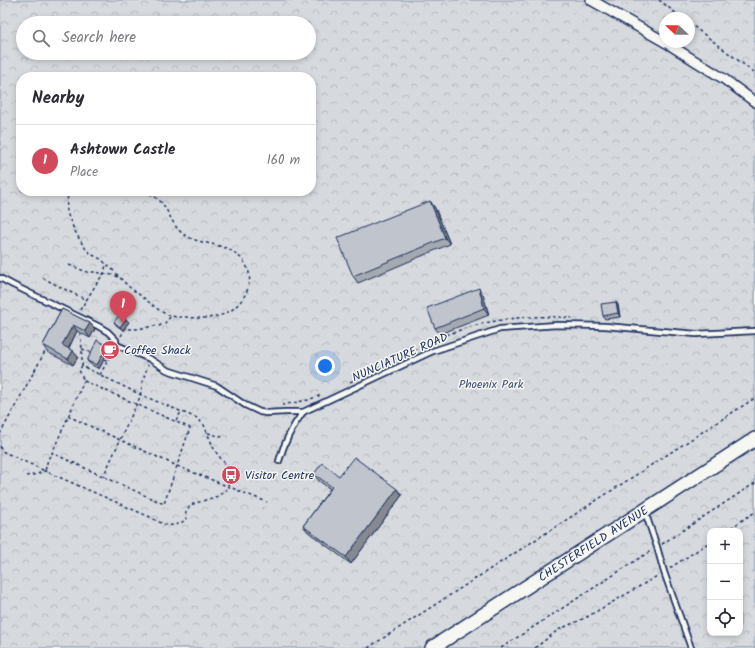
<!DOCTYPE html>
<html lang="en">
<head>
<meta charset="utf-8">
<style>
	:root { --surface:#fff; --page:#f2f2f3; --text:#2b2b33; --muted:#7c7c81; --line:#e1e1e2; --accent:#d1495b }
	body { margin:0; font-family:Kalam,sans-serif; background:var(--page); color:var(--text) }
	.controls { position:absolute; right:12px; bottom:12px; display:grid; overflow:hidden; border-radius:8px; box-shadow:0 2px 6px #0003 }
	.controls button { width:36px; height:36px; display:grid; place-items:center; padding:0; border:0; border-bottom:1px solid var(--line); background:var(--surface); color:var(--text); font:20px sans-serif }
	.compass { position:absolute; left:659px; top:12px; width:36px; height:36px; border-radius:50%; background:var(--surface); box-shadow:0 2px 6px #0003; rotate:292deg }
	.you { position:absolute; left:325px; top:366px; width:14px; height:14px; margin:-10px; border:3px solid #fff; border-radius:50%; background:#1a73e8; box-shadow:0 0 0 6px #1a73e833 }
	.badge { display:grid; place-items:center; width:26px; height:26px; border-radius:50%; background:var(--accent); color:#fff; font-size:13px; font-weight:700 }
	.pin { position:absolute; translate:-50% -33px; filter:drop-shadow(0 1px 2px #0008) }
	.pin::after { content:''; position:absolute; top:21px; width:14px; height:12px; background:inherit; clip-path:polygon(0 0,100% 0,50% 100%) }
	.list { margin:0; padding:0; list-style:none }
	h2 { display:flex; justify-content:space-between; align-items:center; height:52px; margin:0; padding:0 16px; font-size:17px }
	h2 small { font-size:13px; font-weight:400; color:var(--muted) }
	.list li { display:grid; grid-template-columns:26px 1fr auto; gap:12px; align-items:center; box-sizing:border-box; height:72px; padding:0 16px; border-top:1px solid var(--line) }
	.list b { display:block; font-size:15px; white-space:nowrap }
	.list p { margin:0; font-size:13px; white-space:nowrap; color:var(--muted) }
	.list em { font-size:13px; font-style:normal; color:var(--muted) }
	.icon { flex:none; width:22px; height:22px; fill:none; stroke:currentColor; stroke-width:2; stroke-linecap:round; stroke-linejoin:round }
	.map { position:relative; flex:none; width:755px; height:648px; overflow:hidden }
	.search { position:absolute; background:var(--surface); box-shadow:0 2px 6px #0003; left:16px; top:16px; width:300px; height:44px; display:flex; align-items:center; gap:10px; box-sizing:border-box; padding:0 14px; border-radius:22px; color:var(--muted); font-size:15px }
	.panel { position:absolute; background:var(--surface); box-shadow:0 2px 6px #0003; left:16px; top:72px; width:300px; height:124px; border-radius:16px }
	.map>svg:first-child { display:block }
	.park { fill:url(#park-crowns); stroke:#78849e; fill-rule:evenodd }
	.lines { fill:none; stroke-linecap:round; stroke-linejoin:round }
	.lane-casing { stroke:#1b2f5e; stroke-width:8 }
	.street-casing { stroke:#1b2f5e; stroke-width:12 }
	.secondary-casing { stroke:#1b2f5e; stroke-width:16 }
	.path { stroke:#1b2f5e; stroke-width:1.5; stroke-dasharray:3 3; stroke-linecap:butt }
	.lane { stroke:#f6f6f2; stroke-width:4.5 }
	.street { stroke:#f6f6f2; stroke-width:9 }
	.secondary { stroke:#f6f6f2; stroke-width:13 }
	.wall { fill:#a5a9b0; stroke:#1b2f5e }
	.shaded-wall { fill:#868990; stroke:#1b2f5e }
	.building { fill:#c0c4cd; stroke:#1b2f5e }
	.labels { text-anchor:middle; stroke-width:3; stroke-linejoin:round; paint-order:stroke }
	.poi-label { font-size:12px; fill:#1b2f5e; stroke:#f6f6f2; text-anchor:start }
	.street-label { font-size:12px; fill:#1b2f5e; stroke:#f6f6f2 }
	.park-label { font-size:12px; fill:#405177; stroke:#f6f6f2 }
</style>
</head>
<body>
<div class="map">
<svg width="755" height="648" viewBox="0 0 755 648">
	<defs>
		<pattern id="park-crowns" width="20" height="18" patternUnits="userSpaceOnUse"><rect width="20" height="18" fill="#d6d9dd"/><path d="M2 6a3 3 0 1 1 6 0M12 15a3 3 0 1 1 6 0" fill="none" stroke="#b7bbc0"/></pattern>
	</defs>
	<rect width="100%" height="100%" fill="#f6f6f2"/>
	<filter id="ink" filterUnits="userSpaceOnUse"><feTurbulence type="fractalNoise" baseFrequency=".025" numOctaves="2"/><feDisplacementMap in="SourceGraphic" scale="8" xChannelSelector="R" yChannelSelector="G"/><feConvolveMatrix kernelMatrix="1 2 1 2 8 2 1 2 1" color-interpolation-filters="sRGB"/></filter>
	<g filter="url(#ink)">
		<!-- park -->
		<path class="park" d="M0 0H755V648H0ZM665 18H689V42H665ZM23 23H309V53H23ZM21 77H311V191H21ZM710 531H740V633H710Z"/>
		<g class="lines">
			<defs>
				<g id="lane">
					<polyline points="0,278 13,285 98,326 108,332 116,340 116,344 119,346 150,359 167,370 217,386 245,405 260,412 266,413 286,412 303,412"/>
					<path d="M279 461C284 443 292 427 303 412L433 351 500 329 557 325 605 326 696 334 755 331"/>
					<polyline points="645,512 657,547 664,572 691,648"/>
				</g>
				<g id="street">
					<polyline points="591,0 665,42"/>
					<polyline points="665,42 724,79 755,102"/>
				</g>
				<g id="secondary">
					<path id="s1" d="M432 648 755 439"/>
				</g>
			</defs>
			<!-- lane casing -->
			<use href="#lane" class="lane-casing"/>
			<!-- street casing -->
			<use href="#street" class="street-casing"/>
			<!-- secondary casing -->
			<use href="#secondary" class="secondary-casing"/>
			<!-- path -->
			<g class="path">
				<polyline points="659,0 682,18"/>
				<polyline points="689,23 755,73"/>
				<path d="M70 191C67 197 66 205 67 211 68 219 82 246 88 251 92 256 99 257 103 261 112 268 119 277 127 285 134 291 143 297 150 303 156 308 164 314 171 316 175 317 181 317 186 317 210 320 233 318 246 293 251 283 251 271 244 262 227 239 201 248 182 233 171 224 169 210 160 201 156 197 150 194 145 191"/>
				<polyline points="69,265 87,272 95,272 113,275 119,277"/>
				<polyline points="43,278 72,293 87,300"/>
				<polyline points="80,310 97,283 104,273 106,265 105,263"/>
				<polyline points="80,333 82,349 82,366"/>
				<polyline points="121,336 125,329 136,329 155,326 159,326 165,323 171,316"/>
				<polyline points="82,349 93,353"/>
				<polyline points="104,359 108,361"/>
				<polyline points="100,375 113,350"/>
				<polygon points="84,381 190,428 164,504 52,453"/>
				<path d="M350 382 413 350H414C417 349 419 347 421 345 428 341 437 339 444 336 486 319 527 314 572 318"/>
				<polyline points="282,405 308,400 321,395"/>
				<polyline points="68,416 177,466 267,502"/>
				<polyline points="176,421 181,412"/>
				<polyline points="208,433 222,437"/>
				<polyline points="0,434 47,348"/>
				<polyline points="0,446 2,451 45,471 48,459 52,453"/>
				<path d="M26 476 37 474 45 471 150 517C165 525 171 530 187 519L185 515 188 508 193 504 218 496 226 490 228 486 230 473 228 467 218 455 214 449 204 425 197 418 141 395 82 366 79 370 84 381"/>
				<polyline points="103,477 140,397 143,380 148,365"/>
				<polyline points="726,531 755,512"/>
				<polyline points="662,544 755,483"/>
				<polyline points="670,568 710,542"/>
				<polyline points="368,648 755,398"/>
				<polyline points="501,648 652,550"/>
				<polyline points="535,648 558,630 587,617 659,575"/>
			</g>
			<!-- lane -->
			<use href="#lane" class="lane"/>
			<!-- street -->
			<use href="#street" class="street"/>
			<!-- secondary -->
			<use href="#secondary" class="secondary"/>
		</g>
		<!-- wall -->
		<g class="wall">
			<polygon points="430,201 435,208 450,244 358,283 353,276"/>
			<polygon points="483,295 489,315 440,334 435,328"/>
			<polygon points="616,302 618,305 620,317 605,319 603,316"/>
			<polygon points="62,309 90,323 95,329 90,338 77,331 69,348 78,357 73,365 47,352 43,345"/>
			<polygon points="114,322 129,322 123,330 116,325"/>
			<polygon points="107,346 109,349 99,369 90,364 87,361"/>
			<polygon points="314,474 339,476 402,495 351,564 308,532 303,526 330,489 319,481"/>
		</g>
		<!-- shaded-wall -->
		<g class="shaded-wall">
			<polygon points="430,201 435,208 450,244 445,238"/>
			<polygon points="479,288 483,295 489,315 484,308"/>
			<polygon points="616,302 618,305 620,317 618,313"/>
			<polygon points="126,319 129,322 123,330 120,327"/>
			<polygon points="90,323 95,329 90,338 85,331"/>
			<polygon points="73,325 77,331 67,351 62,345"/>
			<polygon points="107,346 109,349 99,369 97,365"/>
			<polygon points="73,351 78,357 73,365 68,359"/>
			<polygon points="397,489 402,495 351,564 346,557"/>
		</g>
		<!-- building -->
		<g class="building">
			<polygon points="430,201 445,238 353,276 337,238"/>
			<polygon points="479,288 484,308 435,328 427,308"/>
			<polygon points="616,302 618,313 603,316 601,304"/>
			<polygon points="62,309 90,323 85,331 73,325 62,345 73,351 68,359 43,345"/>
			<polygon points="120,314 126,319 120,327 114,322"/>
			<polygon points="97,340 107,346 97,365 87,361"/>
			<polygon points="354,457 397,489 346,557 303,526 332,487 314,474 322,463 339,476"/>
		</g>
	</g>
	<!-- icons -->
	<defs>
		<symbol id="cafe-disc" viewBox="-11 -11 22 22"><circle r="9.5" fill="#d1495b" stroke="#f6f6f2"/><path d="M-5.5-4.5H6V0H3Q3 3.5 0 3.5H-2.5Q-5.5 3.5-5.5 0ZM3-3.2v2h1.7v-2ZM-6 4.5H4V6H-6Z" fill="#fff"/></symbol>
		<symbol id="bus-disc" viewBox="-11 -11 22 22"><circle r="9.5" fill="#d1495b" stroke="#f6f6f2"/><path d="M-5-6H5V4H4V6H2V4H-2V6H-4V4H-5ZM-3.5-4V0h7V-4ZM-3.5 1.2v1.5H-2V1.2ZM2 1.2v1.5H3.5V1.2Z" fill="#fff"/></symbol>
	</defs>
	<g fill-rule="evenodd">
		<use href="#cafe-disc" x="99" y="339" width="22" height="22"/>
		<use href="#bus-disc" x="220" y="464" width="22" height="22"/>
	</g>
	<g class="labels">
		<!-- poi labels -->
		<g class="poi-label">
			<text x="124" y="354">Coffee Shack</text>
			<text x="245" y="479">Visitor Centre</text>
		</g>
		<!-- street labels -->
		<g class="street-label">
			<text transform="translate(400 357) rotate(-24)" y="4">NUNCIATURE ROAD</text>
			<text dy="4" stroke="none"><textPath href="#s1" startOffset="192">CHESTERFIELD AVENUE</textPath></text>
		</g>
		<!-- park labels -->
		<g class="park-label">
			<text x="491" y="388">Phoenix Park</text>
		</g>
	</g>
</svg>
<div class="controls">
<button>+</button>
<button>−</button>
<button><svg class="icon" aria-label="locate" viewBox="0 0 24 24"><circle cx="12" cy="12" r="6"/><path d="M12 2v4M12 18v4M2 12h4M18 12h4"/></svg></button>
</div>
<svg class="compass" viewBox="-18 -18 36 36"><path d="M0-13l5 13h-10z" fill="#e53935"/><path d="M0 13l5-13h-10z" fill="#7c7c81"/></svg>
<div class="you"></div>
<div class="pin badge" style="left:123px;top:324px">1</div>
<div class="search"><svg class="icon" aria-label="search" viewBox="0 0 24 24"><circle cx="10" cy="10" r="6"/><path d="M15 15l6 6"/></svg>Search here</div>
<section class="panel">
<h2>Nearby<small></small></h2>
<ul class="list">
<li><span class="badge">1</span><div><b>Ashtown Castle</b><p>Place</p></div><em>160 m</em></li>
</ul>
</section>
</div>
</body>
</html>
